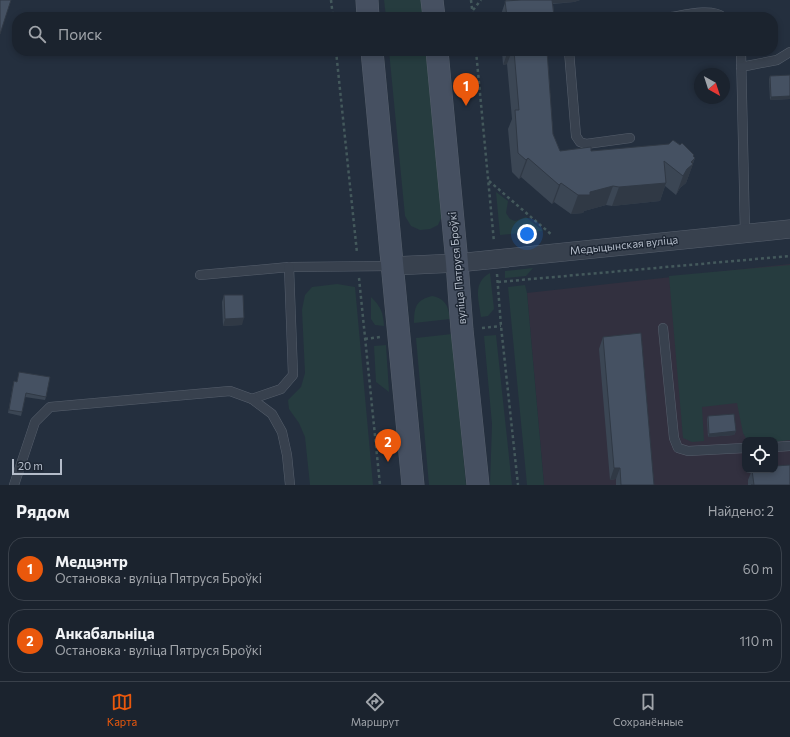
<!DOCTYPE html>
<html lang="ru">
<head>
<meta charset="utf-8">
<style>
	:root { --surface:#1b232e; --page:#282f3a; --text:#f1f3f6; --muted:#a0a4aa; --line:#39404a; --accent:#ea580c }
	body { margin:0; font-family:Commissioner,sans-serif; background:var(--page); color:var(--text) }
	.controls { position:absolute; right:12px; bottom:12px; display:grid; overflow:hidden; border-radius:8px; box-shadow:0 2px 6px #0003 }
	.controls button { width:36px; height:36px; display:grid; place-items:center; padding:0; border:0; border-bottom:1px solid var(--line); background:var(--surface); color:var(--text); font:20px sans-serif }
	.compass { position:absolute; left:694px; top:68px; width:36px; height:36px; border-radius:50%; background:var(--surface); box-shadow:0 2px 6px #0003; rotate:141deg }
	.scale { position:absolute; left:12px; bottom:10px; width:50px; box-sizing:border-box; padding-left:4px; border:2px solid #b4bcc9; border-top:0; font-size:11px; line-height:14px; white-space:nowrap; color:#b4bcc9; -webkit-text-stroke:3px #1d2633; paint-order:stroke }
	.you { position:absolute; left:527px; top:234px; width:14px; height:14px; margin:-10px; border:3px solid #fff; border-radius:50%; background:#1a73e8; box-shadow:0 0 0 6px #1a73e833 }
	.badge { display:grid; place-items:center; width:26px; height:26px; border-radius:50%; background:var(--accent); color:#fff; font-size:13px; font-weight:700 }
	.pin { position:absolute; translate:-50% -33px; filter:drop-shadow(0 1px 2px #0008) }
	.pin::after { content:''; position:absolute; top:21px; width:14px; height:12px; background:inherit; clip-path:polygon(0 0,100% 0,50% 100%) }
	.list { margin:0; padding:0; list-style:none }
	h2 { display:flex; justify-content:space-between; align-items:center; height:52px; margin:0; padding:0 16px; font-size:17px }
	h2 small { font-size:13px; font-weight:400; color:var(--muted) }
	.list li { display:grid; grid-template-columns:26px 1fr auto; gap:12px; align-items:center; box-sizing:border-box; height:64px; margin:0 8px 8px; padding:0 8px; border:1px solid var(--line); border-radius:16px }
	.list b { display:block; font-size:15px; white-space:nowrap }
	.list p { margin:0; font-size:13px; white-space:nowrap; color:var(--muted) }
	.list em { font-size:13px; font-style:normal; color:var(--muted) }
	.icon { flex:none; width:22px; height:22px; fill:none; stroke:currentColor; stroke-width:2; stroke-linecap:round; stroke-linejoin:round }
	.map { position:relative; flex:none; width:790px; height:485px; overflow:hidden }
	.search { position:absolute; background:var(--surface); box-shadow:0 2px 6px #0003; left:12px; right:12px; top:12px; height:44px; display:flex; align-items:center; gap:10px; box-sizing:border-box; padding:0 14px; border-radius:16px; color:var(--muted); font-size:15px }
	.sheet { height:196px; background:var(--surface) }
	nav { display:flex; justify-content:space-around; align-items:center; box-sizing:border-box; height:56px; border-top:1px solid var(--line); background:var(--surface); font-size:11px; color:var(--muted) }
	nav a { display:grid; justify-items:center; gap:2px }
	nav .on { color:var(--accent) }
	.map>svg:first-child { display:block }
	.medical { fill:#32303f; fill-rule:evenodd }
	.green { fill:#263c3f }
	.lines { fill:none; stroke-linecap:round; stroke-linejoin:round }
	.service-casing { stroke:#565f6c; stroke-width:10 }
	.minor-casing { stroke:#565f6c; stroke-width:19 }
	.secondary-casing { stroke:#565f6c; stroke-width:23 }
	.path { stroke:#44595c; stroke-width:2.5; stroke-dasharray:3 3; stroke-linecap:butt }
	.service { stroke:#38414e; stroke-width:9 }
	.minor { stroke:#38414e; stroke-width:18 }
	.secondary { stroke:#465061; stroke-width:22 }
	.wall { fill:#3b4654 }
	.shaded-wall { fill:#303945 }
	.building { fill:#455162; stroke:#303945 }
	.labels { text-anchor:middle; stroke-width:3; stroke-linejoin:round; paint-order:stroke }
	.street-label { font-size:11px; fill:#b4bcc9; stroke:#1d2633 }
</style>
</head>
<body>
<div class="map">
<svg width="790" height="485" viewBox="0 0 790 485">
	<rect width="100%" height="100%" fill="#242f3e"/>
	<!-- medical -->
	<path class="medical" d="M790 264V485H544L527 293ZM745 440H775V470H745Z"/>
	<!-- green -->
	<g class="green">
		<polygon points="384,0 422,0 424,17 386,17"/>
		<polygon points="389,51 427,51 442,216 438,225 430,229 420,230 411,226 405,216"/>
		<polygon points="496,192 508,201 506,213 510,219 515,221 526,217 543,231 500,235"/>
		<polygon points="790,265 790,440 775,442 775,440 747,440 743,433 737,403 702,407 704,441 692,442 683,438 669,276"/>
		<polygon points="533,268 526,276 505,278 505,271"/>
		<path d="M490 273 494 309 488 316 481 317C479 300 472 283 490 273Z"/>
		<polygon points="337,284 355,287 373,485 310,485 305,437 299,423 289,409 288,400 301,387 305,373 302,310 305,295 312,287"/>
		<polygon points="525,285 527,293 544,485 527,485 508,287"/>
		<path d="M432 296C446 299 448 306 450 319L414 323C414 307 416 300 432 296Z"/>
		<path d="M371 297C381 307 383 312 384 326L375 325 371 319Z"/>
		<polygon points="452,334 466,485 429,485 416,338"/>
		<polygon points="496,335 512,485 490,485 492,424 484,336"/>
		<polygon points="386,345 389,392 376,382 374,346"/>
	</g>
	<g class="lines">
		<defs>
			<g id="service">
				<path d="M671 17C684 15 712 8 723 17"/>
				<polyline points="569,51 576,136 580,142 586,144 630,138"/>
				<polyline points="741,51 745,233"/>
				<polyline points="741,67 777,60 790,52"/>
				<polyline points="200,275 289,267 392,266"/>
				<polyline points="663,328 674,438 678,448 688,451 745,448"/>
				<polyline points="252,399 281,389 293,375 289,267"/>
				<polyline points="775,447 790,446"/>
				<polyline points="14,485 35,422 50,407 230,391 252,399 272,414 282,432 287,455 290,485"/>
			</g>
			<polyline id="minor" points="392,266 457,263 790,229"/>
			<g id="secondary">
				<polyline points="367,0 368,17"/>
				<polyline points="432,0 434,17"/>
				<polyline points="372,51 413,485"/>
				<polyline points="437,51 457,263 462,330 478,485"/>
			</g>
		</defs>
		<!-- service casing -->
		<use href="#service" class="service-casing"/>
		<!-- minor casing -->
		<use href="#minor" class="minor-casing"/>
		<!-- secondary casing -->
		<use href="#secondary" class="secondary-casing"/>
		<!-- path -->
		<g class="path">
			<polyline points="331,0 333,17"/>
			<polyline points="471,0 473,17"/>
			<polyline points="473,10 481,0"/>
			<polyline points="336,51 357,253"/>
			<polyline points="476,51 494,242"/>
			<polyline points="489,181 552,235"/>
			<polyline points="497,274 501,326 518,485"/>
			<polyline points="359,278 380,485"/>
			<polyline points="498,282 790,256"/>
			<polyline points="482,328 501,326"/>
			<polyline points="365,339 380,337"/>
		</g>
		<!-- service -->
		<use href="#service" class="service"/>
		<!-- minor -->
		<use href="#minor" class="minor"/>
		<!-- secondary -->
		<use href="#secondary" class="secondary"/>
	</g>
	<!-- wall -->
	<g class="wall">
		<polygon points="506,0 580,0 574,2 553,4 554,17 500,17"/>
		<polygon points="502,51 547,51 553,134 560,151 591,151 680,145 694,155 693,157 695,158 686,183 680,188 676,195 665,186 660,201 612,206 606,205 584,211 583,213 571,214 554,202 552,204 521,177 519,179 512,172 508,129 512,119 507,64 503,65"/>
		<polygon points="770,76 790,99 770,100 769,79"/>
		<polygon points="224,295 242,325 223,326 222,302"/>
		<polygon points="603,337 654,485 616,485 616,479 610,480 599,349"/>
		<polygon points="19,372 46,397 45,400 25,397 22,412 21,416 8,413 13,385 14,381 17,382"/>
		<polygon points="708,416 736,431 734,435 708,437 707,419"/>
		<polygon points="752,470 775,470 790,485 748,485 748,480"/>
	</g>
	<!-- shaded-wall -->
	<g class="shaded-wall">
		<polygon points="546,0 580,0 574,2 544,4"/>
		<polygon points="508,51 512,51 507,64 503,65"/>
		<polygon points="790,96 790,99 770,100 771,97"/>
		<polygon points="694,155 692,162 695,158 692,165 693,164 686,183 680,188 676,195 683,176"/>
		<polygon points="528,158 521,177 519,179 526,160"/>
		<polygon points="561,183 554,202 552,204 559,185"/>
		<polygon points="666,183 660,201 612,206 619,187"/>
		<polygon points="613,186 606,205 584,211 583,213 571,214 578,195"/>
		<polygon points="244,318 242,325 223,326 225,319"/>
		<polygon points="736,431 734,435 708,437 709,434"/>
		<polygon points="614,468 620,468 616,479 610,480"/>
	</g>
	<!-- building -->
	<g class="building">
		<polygon points="0,0 11,0 0,34"/>
		<polygon points="521,0 552,0 554,16 549,17 507,17 505,1"/>
		<polygon points="514,51 547,51 553,134 560,151 583,148 591,147 591,151 669,144 673,140 680,145 682,143 694,155 693,156 695,158 691,162 693,164 687,169 683,176 664,161 666,183 619,187 613,186 590,192 590,195 578,195 561,183 559,185 528,158 526,160 518,153 515,110 519,110"/>
		<polygon points="790,75 790,96 771,97 770,76"/>
		<polygon points="224,295 243,295 244,318 225,319"/>
		<polygon points="641,333 654,485 621,485 620,468 614,468 603,337"/>
		<polygon points="19,372 50,377 46,397 26,393 22,412 9,410 14,381 17,382"/>
		<polygon points="734,414 736,431 709,434 708,416"/>
		<polygon points="790,465 790,485 751,485 754,485 752,470 775,470 775,466"/>
	</g>
	<g class="labels">
		<!-- street labels -->
		<g class="street-label">
			<text transform="translate(624 245) rotate(-6)" y="4">Медыцынская вуліца</text>
			<text transform="translate(457 268) rotate(-95)" y="4">вуліца Пятруся Броўкі</text>
		</g>
	</g>
</svg>
<div class="controls">
<button><svg class="icon" aria-label="locate" viewBox="0 0 24 24"><circle cx="12" cy="12" r="6"/><path d="M12 2v4M12 18v4M2 12h4M18 12h4"/></svg></button>
</div>
<svg class="compass" viewBox="-18 -18 36 36"><path d="M0-13l5 13h-10z" fill="#e53935"/><path d="M0 13l5-13h-10z" fill="#a0a4aa"/></svg>
<div class="scale">20 m</div>
<div class="you"></div>
<div class="pin badge" style="left:466px;top:106px">1</div>
<div class="pin badge" style="left:388px;top:462px">2</div>
<div class="search"><svg class="icon" aria-label="search" viewBox="0 0 24 24"><circle cx="10" cy="10" r="6"/><path d="M15 15l6 6"/></svg>Поиск</div>
</div>
<section class="sheet">
<h2>Рядом<small>Найдено: 2</small></h2>
<ul class="list">
<li><span class="badge">1</span><div><b>Медцэнтр</b><p>Остановка · вуліца Пятруся Броўкі</p></div><em>60 m</em></li>
<li><span class="badge">2</span><div><b>Анкабальніца</b><p>Остановка · вуліца Пятруся Броўкі</p></div><em>110 m</em></li>
</ul>
</section>
<nav>
<a class="on"><svg class="icon" aria-label="map" viewBox="0 0 24 24"><path d="M3 6l6-2 6 2 6-2v14l-6 2-6-2-6 2zM9 4v14M15 6v14"/></svg>Карта</a>
<a><svg class="icon" aria-label="directions" viewBox="0 0 24 24"><path d="M12 3l9 9-9 9-9-9zM9 14v-3h6M13 9l2 2-2 2"/></svg>Маршрут</a>
<a><svg class="icon" aria-label="saved" viewBox="0 0 24 24"><path d="M7 4h10v16l-5-4-5 4z"/></svg>Сохранённые</a>
</nav>
</body>
</html>
